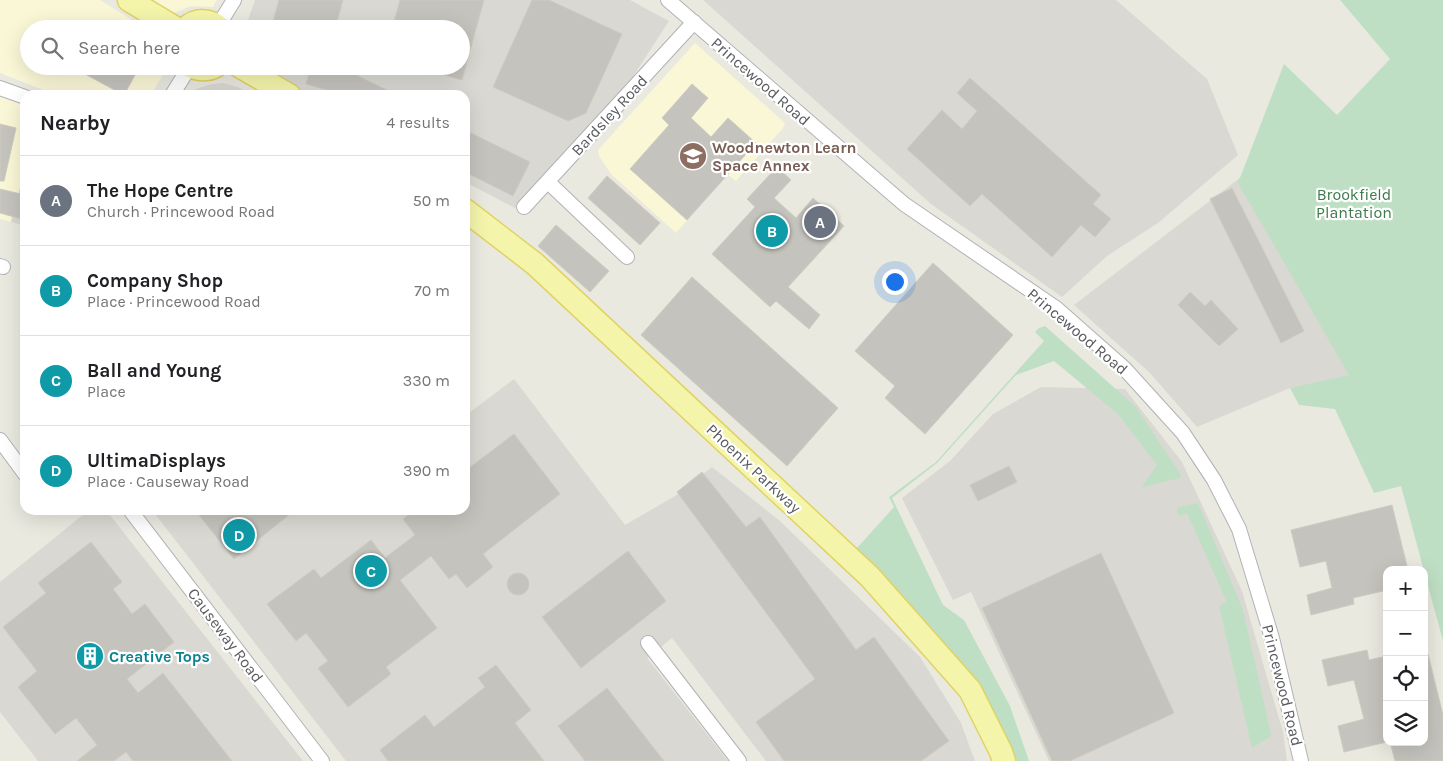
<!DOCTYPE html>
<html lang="en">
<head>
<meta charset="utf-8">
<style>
	:root { --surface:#fff; --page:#f2f2f2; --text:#202124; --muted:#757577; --line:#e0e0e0; --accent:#d4623c }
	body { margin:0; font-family:Karla,sans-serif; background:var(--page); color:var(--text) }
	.controls { position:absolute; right:15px; bottom:15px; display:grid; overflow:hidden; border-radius:10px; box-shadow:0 5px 20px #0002 }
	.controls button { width:45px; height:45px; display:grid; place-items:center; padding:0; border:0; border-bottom:1px solid var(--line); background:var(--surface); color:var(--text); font:25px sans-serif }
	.you { position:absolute; left:894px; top:281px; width:18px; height:18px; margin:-12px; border:4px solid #fff; border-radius:50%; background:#1a73e8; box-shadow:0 0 0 8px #1a73e833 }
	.badge { display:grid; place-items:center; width:32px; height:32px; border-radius:50%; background:var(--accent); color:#fff; font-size:16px; font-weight:700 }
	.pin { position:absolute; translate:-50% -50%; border:2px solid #fff; box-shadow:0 1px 5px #0006 }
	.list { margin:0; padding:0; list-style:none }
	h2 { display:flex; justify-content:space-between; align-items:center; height:65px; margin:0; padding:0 20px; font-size:21px }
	h2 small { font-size:16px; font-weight:400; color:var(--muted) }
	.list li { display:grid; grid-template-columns:32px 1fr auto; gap:15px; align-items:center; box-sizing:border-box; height:90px; padding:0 20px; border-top:1px solid var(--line) }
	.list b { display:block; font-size:19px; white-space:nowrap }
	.list p { margin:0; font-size:16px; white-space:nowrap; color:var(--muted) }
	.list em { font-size:16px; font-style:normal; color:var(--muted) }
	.icon { flex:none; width:28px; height:28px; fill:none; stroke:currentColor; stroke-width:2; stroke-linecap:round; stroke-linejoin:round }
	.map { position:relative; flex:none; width:1443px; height:761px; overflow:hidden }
	.search { position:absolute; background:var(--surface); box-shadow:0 5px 20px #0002; left:20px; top:20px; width:450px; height:55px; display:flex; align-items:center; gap:12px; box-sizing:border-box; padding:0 18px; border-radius:28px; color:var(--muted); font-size:19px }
	.panel { position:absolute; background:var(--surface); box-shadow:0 5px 20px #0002; left:20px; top:90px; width:450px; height:425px; border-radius:15px }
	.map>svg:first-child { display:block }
	.commercial { fill:#f9f7d6 }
	.industrial { fill:#d9d8d2 }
	.green { fill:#bfdfc4 }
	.building { fill:#c5c3bd; stroke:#ceccbf }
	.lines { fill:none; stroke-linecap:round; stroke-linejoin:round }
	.minor-casing { stroke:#b1b2b6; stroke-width:16 }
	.primary-casing { stroke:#e0d263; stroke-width:25 }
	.minor { stroke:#fff; stroke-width:14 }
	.primary { stroke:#f4f5aa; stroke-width:22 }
	.labels { text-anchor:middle; stroke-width:4.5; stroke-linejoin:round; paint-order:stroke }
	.street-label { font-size:16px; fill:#595b5f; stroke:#fff }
	.education-label { font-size:16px; font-weight:bold; fill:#785e54; stroke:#fff; text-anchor:start }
	.park-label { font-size:16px; fill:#3c7b4a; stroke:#fff }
	.culture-label { font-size:16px; font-weight:bold; fill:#0d838f; stroke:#fff; text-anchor:start }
</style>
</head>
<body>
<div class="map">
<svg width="1443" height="761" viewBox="0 0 1443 761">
	<rect width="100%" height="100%" fill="#eae9e0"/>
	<!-- commercial -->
	<g class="commercial">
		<polygon points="0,0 100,0 147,29 29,29 29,66 167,66 167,68 151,95 56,95 0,73"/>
		<polygon points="139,0 217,0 213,7 191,6 165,17"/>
		<polygon points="695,43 785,123 783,128 736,181 727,174 676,233 611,174 599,156 598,150"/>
		<polygon points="0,97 25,105 25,169 11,222 0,219"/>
	</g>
	<!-- industrial -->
	<g class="industrial">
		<polygon points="255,0 630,0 669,21 632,78 515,208 465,182 465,95 305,95 258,66 461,66 461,29 245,29"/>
		<polygon points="703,0 1116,0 1207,79 1238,155 1158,223 1107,256 1062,297 931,204"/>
		<polygon points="223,83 238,87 251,95 191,95 194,90 208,85"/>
		<polygon points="25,169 25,226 11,222"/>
		<polygon points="1241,177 1350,376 1290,388 1197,427 1150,373 1074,305"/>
		<polygon points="514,379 625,525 675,496 712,467 780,521 920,657 961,723 975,761 766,761 672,638 647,658 728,761 346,761 152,510 465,510 465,416"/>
		<polygon points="1041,387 1125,389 1182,462 1242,591 1283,732 1287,761 1049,761 971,592 953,600 902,498 950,461 993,414"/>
		<polygon points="89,510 106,510 303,761 38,761 0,712 0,582"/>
	</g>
	<!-- green -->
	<g class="green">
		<polygon points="1340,0 1443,0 1443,641 1401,486 1374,493 1335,409 1299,405 1290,388 1349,375 1238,183 1284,64 1337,115 1390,59"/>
		<polygon points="1045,326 1136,407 1181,475 1180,478 1142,487 1157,465 1119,415 1054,361 1016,375 937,463 892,498 943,605 964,620 1010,706 1029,761 1009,761 840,535 857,548 894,507 889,497 936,462 1044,341 1035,332 1039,328"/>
		<polygon points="1198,503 1243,610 1271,734 1271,736 1252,748 1219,606 1227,602 1187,513 1179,516 1177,512 1177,508"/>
	</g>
	<!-- building -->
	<g class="building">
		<polygon points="279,0 343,0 335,29 271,29"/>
		<polygon points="400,0 484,0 462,80 423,69 423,66 461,66 461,29 392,29"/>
		<polygon points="532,0 549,0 622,34 586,113 568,121 493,87"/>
		<polygon points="70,66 140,66 124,95"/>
		<polygon points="311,66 359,66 356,75 397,95 345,95 306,84"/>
		<polygon points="970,78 1101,195 1093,204 1111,219 1095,237 1081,225 1052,257 982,194 970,206 907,149 942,110 962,129 977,111 957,93"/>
		<polygon points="692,84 708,98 691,118 711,137 728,118 756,143 687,220 630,169 669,125 662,118"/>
		<polygon points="0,124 16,128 4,181 0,181"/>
		<polygon points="465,130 530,162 513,196 465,172"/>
		<polygon points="777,167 791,180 774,198 796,218 813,198 844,226 788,287 820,315 809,329 776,301 770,307 712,254 755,207 747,199"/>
		<polygon points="607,176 660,223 640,245 588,198"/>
		<polygon points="1232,188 1304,331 1281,343 1210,199"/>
		<polygon points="0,189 25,195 25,220 0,213"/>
		<polygon points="556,225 609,271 590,292 538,246"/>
		<polygon points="933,263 1013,335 925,434 885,398 895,386 855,351"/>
		<polygon points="692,277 838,408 787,466 641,335"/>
		<polygon points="1190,292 1205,306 1211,300 1238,329 1219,346 1178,305"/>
		<polygon points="514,434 560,494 483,554 493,567 467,588 456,574 449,579 431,556 400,580 437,628 386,667 391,674 348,707 318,668 328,661 306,633 296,641 267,604 314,569 321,578 371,540 385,558 415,535 403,519 415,510 465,510 465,471"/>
		<polygon points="1009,466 1017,482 978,501 970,485"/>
		<polygon points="702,472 746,527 760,517 856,650 874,637 949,741 921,761 784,761 756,722 815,679 677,492"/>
		<polygon points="1392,505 1408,570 1387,570 1387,590 1353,598 1354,604 1311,615 1307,595 1332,588 1326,561 1300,567 1291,530"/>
		<polygon points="195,510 295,510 234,559"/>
		<polygon points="91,542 122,582 113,589 132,614 145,604 174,642 127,679 138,693 163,673 232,761 133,761 126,752 114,761 77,761 97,745 76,718 55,734 18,687 37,671 3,627 46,593 38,583"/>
		<polygon points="628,551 666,601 581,668 542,617"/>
		<polygon points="1101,553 1174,713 1070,761 1052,761 982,608"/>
		<circle cx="518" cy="584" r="11"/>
		<polygon points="1367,650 1369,660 1387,656 1387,742 1344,752 1338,726 1364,719 1354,680 1328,686 1322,660"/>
		<polygon points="1424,654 1428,654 1443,715 1443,761 1395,761 1390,742 1424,742"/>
		<polygon points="496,665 531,710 515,723 544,761 388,761 380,750 425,715 434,727 485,687 478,678"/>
		<polygon points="607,688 664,761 585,761 558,726"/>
	</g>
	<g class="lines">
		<defs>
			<g id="minor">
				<polyline points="668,0 904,204 1056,308 1124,368 1183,433 1214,480 1239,529 1272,638 1301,761"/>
				<polyline points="218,26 234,0"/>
				<polyline points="0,88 25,97"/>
				<polyline points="172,95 190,66"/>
				<polyline points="548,182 627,257"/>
				<polyline points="524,207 694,22"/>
				<polyline points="0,266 3,267"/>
				<polyline points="0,440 25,474"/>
				<polyline points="130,510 322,761"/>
				<polyline points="648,643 739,761"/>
			</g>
			<g id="primary">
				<polyline points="129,0 177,29"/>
				<path d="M185 29C196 18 210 19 221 29"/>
				<path d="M190 66C199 70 207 71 216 66"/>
				<polyline points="239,66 289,95"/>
				<polyline points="465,210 535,264 870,577 970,690 1001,752 1004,761"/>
			</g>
		</defs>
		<!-- minor casing -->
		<use href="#minor" class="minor-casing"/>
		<!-- primary casing -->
		<use href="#primary" class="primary-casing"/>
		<!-- minor -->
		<use href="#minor" class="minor"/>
		<!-- primary -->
		<use href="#primary" class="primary"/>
	</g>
	<!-- icons -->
	<defs>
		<symbol id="school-disc" viewBox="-11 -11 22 22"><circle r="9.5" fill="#8d6e63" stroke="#fff"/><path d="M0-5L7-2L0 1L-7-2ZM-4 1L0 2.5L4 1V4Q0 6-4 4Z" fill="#fff"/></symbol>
		<symbol id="building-disc" viewBox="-11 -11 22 22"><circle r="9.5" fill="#0f9aa8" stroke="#fff"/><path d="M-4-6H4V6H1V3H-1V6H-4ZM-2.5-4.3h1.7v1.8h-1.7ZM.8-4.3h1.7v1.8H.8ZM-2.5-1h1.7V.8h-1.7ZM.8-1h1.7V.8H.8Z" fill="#fff"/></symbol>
	</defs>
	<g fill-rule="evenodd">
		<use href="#school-disc" x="677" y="140" width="32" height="32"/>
		<use href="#building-disc" x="74" y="640" width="32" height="32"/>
	</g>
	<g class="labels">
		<!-- street labels -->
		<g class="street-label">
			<text transform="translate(761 81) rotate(41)" y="6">Princewood Road</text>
			<text transform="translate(609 115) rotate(-47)" y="6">Bardsley Road</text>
			<text transform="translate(1078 331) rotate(40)" y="6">Princewood Road</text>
			<text transform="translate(754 468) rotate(43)" y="6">Phoenix Parkway</text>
			<text transform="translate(226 635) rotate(53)" y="6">Causeway Road</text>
			<text transform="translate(1283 685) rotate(76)" y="6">Princewood Road</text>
		</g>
		<!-- education labels -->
		<g class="education-label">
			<text x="712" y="153">Woodnewton Learn<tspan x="712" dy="18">Space Annex</tspan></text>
		</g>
		<!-- park labels -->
		<g class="park-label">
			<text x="1354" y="200">Brookfield<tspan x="1354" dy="18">Plantation</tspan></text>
		</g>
		<!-- culture labels -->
		<g class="culture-label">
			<text x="109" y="662">Creative Tops</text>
		</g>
	</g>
</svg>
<div class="controls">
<button>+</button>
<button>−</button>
<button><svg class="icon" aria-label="locate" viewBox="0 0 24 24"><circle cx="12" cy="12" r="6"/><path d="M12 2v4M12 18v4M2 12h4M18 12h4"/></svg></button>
<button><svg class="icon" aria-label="layers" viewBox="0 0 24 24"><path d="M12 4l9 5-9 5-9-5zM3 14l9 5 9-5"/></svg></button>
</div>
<div class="you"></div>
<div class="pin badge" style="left:820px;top:222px;background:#6b7280">A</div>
<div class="pin badge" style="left:772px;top:231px;background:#0f9aa8">B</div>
<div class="pin badge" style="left:371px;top:571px;background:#0f9aa8">C</div>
<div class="pin badge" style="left:239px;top:535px;background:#0f9aa8">D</div>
<div class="search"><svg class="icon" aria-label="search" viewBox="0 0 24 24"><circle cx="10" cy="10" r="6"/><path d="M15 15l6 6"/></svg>Search here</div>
<section class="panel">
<h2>Nearby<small>4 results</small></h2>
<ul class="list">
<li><span class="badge" style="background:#6b7280">A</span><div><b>The Hope Centre</b><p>Church · Princewood Road</p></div><em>50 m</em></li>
<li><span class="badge" style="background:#0f9aa8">B</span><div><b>Company Shop</b><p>Place · Princewood Road</p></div><em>70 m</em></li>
<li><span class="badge" style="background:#0f9aa8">C</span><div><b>Ball and Young</b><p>Place</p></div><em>330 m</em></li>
<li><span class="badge" style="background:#0f9aa8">D</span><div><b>UltimaDisplays</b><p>Place · Causeway Road</p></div><em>390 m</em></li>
</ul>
</section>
</div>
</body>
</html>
